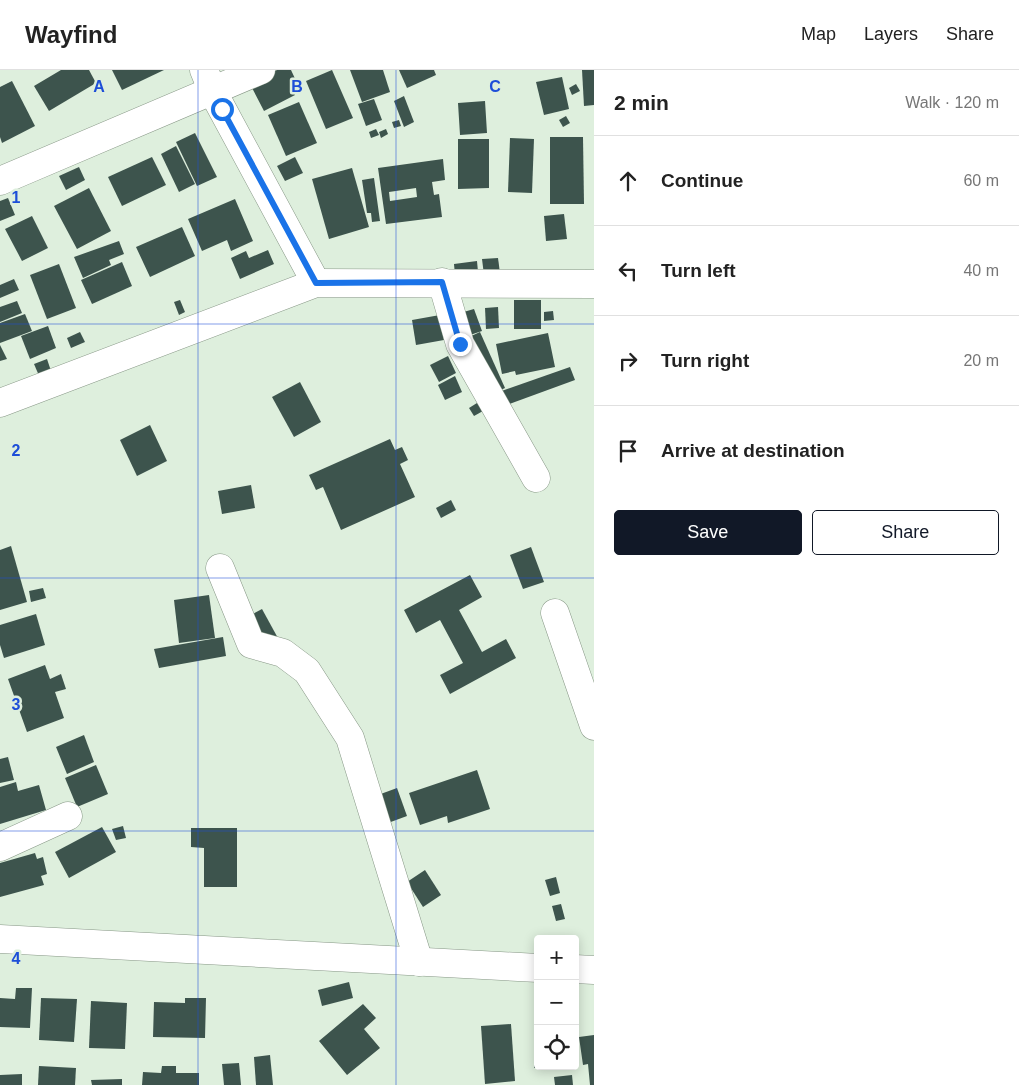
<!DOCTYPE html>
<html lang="en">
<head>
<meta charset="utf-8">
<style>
	:root { --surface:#fff; --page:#f2f2f2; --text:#222; --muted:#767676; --line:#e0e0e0; --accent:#111827 }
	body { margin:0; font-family:Arial,sans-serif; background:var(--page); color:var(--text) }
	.controls { position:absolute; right:15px; bottom:15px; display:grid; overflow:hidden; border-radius:5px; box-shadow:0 2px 12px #0003 }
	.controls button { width:45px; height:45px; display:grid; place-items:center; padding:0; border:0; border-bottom:1px solid var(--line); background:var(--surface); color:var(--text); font:25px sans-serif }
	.stop { position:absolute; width:15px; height:15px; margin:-11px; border:4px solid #1a73e8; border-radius:50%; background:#fff }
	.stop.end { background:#1a73e8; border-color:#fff; box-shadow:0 1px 5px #0008 }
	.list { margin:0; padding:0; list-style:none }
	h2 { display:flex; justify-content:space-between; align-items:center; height:65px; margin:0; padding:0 20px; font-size:21px }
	h2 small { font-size:16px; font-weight:400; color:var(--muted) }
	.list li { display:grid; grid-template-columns:32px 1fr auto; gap:15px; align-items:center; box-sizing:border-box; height:90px; padding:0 20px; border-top:1px solid var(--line) }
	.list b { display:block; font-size:19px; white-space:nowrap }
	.list em { font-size:16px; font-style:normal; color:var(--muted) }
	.actions { display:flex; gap:10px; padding:15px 20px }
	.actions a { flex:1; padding:11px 0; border:1px solid var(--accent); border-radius:5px; text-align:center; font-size:18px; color:var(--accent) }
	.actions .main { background:var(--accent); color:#fff }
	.icon { flex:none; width:28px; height:28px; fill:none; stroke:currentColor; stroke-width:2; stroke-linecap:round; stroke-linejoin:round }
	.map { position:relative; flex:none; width:594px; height:1015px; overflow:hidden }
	header { display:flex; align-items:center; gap:30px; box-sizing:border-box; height:70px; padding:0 25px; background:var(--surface); border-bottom:1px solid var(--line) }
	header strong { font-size:24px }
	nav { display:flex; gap:28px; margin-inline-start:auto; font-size:18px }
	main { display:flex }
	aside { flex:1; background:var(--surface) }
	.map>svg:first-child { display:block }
	.building { fill:#3d544d; fill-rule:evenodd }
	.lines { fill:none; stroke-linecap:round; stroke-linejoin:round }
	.minor-casing { stroke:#879786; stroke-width:29 }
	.minor { stroke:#fff; stroke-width:28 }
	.route { stroke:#1a73e8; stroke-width:6 }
	.grid { fill:none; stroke:#1d4ed8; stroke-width:1; stroke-opacity:0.55 }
	.grid-label { font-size:16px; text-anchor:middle; font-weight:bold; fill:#1d4ed8; stroke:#deefdd; stroke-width:5; stroke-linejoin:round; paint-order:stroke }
</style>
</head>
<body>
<header>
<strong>Wayfind</strong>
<nav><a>Map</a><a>Layers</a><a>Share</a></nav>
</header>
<main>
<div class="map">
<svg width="594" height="1015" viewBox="0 0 594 1015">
	<rect width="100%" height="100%" fill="#deefdd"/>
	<!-- building -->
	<g class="building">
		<polygon points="61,0 89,0 96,13 49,41 34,16"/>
		<polygon points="112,0 164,0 122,20"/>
		<polygon points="277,0 291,0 298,15 292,18 295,25 264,41 250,14"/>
		<polygon points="332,0 353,48 326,59 306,11"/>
		<polygon points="350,0 383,0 390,22 362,32"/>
		<polygon points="399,0 434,0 436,5 407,18"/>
		<polygon points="582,0 594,0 594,35 584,36"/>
		<polygon points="562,7 569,39 544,45 536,12"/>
		<polygon points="12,11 35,56 2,73 0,67 0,17"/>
		<polygon points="576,14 580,21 572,25 569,18"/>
		<polygon points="404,26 414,52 404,57 394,31"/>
		<polygon points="374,29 382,50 366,56 358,34"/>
		<polygon points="485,31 487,63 460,65 458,33"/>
		<polygon points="299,32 317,73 286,86 268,45"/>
		<polygon points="566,46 570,53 563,57 559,50"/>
		<polygon points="399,50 401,56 394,58 392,52"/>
		<polygon points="376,59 379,65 371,68 369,62"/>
		<polygon points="386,59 388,64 381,68 379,62"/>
		<polygon points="195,63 217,107 197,116 176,72"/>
		<polygon points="550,67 583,67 584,134 550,134"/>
		<polygon points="510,68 534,69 532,123 508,122"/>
		<polygon points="458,69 489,69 489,118 458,119"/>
		<polygon points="176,76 195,114 179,122 161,84"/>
		<polygon points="152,87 166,115 122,136 108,107"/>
		<polygon points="295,87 303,103 285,111 277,96"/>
		<path d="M443 89 445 110 432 112 434 125 439 124 442 147 386 154 378 98ZM416 118 417 127 390 131 389 122Z"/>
		<polygon points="79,97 85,110 66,120 59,106"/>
		<polygon points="352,98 369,157 329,169 312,109"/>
		<polygon points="374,108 380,151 372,152 371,143 367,143 362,110"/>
		<polygon points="89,118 111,161 77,179 54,136"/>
		<polygon points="8,128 15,145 0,151 0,131"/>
		<polygon points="235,129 253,171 231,181 227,170 202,181 188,149"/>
		<polygon points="564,144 567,169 546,171 544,146"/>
		<polygon points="32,146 48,178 22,191 5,159"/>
		<polygon points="182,157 195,186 150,207 136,177"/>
		<polygon points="119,171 124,184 109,190 111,195 83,208 74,187"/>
		<polygon points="268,180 274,194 240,209 231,188 246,181 249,188"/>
		<polygon points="498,188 500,203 484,205 482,189"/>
		<polygon points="477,191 478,202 455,205 454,194"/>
		<polygon points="122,192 132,216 92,234 81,210"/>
		<polygon points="59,194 76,238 47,249 30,205"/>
		<polygon points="14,209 19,220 0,228 0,215"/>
		<polygon points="180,230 185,242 179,245 174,232"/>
		<rect x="514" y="230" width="27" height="29"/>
		<polygon points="17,231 22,243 0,252 0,237"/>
		<polygon points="498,237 499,258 486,259 485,238"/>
		<polygon points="474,239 482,261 467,266 460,243"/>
		<polygon points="553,241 554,250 544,251 544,242"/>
		<polygon points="25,244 32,261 0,273 0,253"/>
		<polygon points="440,245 444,270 416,275 412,250"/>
		<polygon points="48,256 56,278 30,289 21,266"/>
		<polygon points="80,262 85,272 71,278 67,268"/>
		<polygon points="480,262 505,318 494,323 469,267"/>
		<polygon points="548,263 555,297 516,305 515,301 502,304 496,274"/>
		<polygon points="0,275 7,289 0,291"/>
		<polygon points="448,286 456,303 439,312 430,295"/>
		<polygon points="47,289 52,304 40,308 34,294"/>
		<polygon points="570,297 575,310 501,337 496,323"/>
		<polygon points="455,306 462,322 445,330 438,315"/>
		<polygon points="300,312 321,352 294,367 272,327"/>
		<polygon points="477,333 483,341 474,346 469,338"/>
		<polygon points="150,355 167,391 137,406 120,370"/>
		<polygon points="390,369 395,380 402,377 408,390 400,394 415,427 341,460 323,417 316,420 309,405"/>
		<polygon points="251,415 255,438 222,444 218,421"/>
		<polygon points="451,430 456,440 441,448 436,438"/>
		<polygon points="11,476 27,532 0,540 0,480"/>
		<polygon points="531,477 544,512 523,519 510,485"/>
		<polygon points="470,505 482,527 459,540 482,582 506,569 516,588 450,624 440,605 463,593 440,550 416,563 404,540"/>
		<polygon points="43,518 46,528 31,532 29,521"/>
		<polygon points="209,525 215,568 179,573 174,530"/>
		<polygon points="262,539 279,570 269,576 251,545"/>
		<polygon points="36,544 45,575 4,588 0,575 0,555"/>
		<polygon points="223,567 226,586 159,598 154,579"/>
		<polygon points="45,595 50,609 61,604 66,619 55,622 64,648 27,662 8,609"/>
		<polygon points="84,665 94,692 67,704 56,677"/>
		<polygon points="8,687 14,710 0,713 0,689"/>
		<polygon points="96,695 108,724 77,737 65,708"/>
		<polygon points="477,700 490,739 448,753 447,746 420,755 409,723"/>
		<polygon points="16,712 18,721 39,715 46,740 0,754 0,717"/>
		<polygon points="397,718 407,746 388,753 378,725"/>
		<polygon points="123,756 126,768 116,770 112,759"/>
		<polygon points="102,757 116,782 69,808 55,782"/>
		<polygon points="191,758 237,758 237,817 204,817 204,778 191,777"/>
		<polygon points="35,783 37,789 43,787 47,804 41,806 44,815 0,827 0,793"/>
		<polygon points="425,800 441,825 423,837 407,812"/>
		<polygon points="556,807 560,823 550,826 545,810"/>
		<polygon points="561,834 565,849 556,851 552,836"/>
		<polygon points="349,912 353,928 322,936 318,920"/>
		<polygon points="16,918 32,918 30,958 0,957 0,928 15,929"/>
		<polygon points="41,928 77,929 74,972 39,970"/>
		<polygon points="185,928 206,928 205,968 153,967 154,932 185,933"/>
		<polygon points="91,931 127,933 125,979 89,978"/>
		<polygon points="363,934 376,948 364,959 380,978 347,1005 319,971"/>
		<polygon points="511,954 515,1011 485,1014 481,956"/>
		<rect x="534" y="960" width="4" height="38"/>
		<polygon points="594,965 594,1015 590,1015 588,994 583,995 579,967"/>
		<polygon points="270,985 273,1015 256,1015 254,987"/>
		<polygon points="239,993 241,1015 224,1015 222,994"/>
		<polygon points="39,996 76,998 75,1015 38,1015"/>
		<polygon points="162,996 176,996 176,1003 199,1003 199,1015 142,1015 143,1002 161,1003"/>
		<polygon points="22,1004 22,1015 0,1015 0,1005"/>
		<polygon points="572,1005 573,1015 555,1015 554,1007"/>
		<polygon points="122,1009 122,1015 92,1015 91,1010"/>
	</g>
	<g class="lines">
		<defs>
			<g id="minor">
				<polyline points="204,0 213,22 316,213"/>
				<polyline points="0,111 261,0"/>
				<polyline points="442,212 460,274 536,408"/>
				<polyline points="0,333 316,213 594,214"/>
				<polyline points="220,498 251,574 283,583 307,601 350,668 419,892"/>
				<polyline points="555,543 594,656"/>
				<polyline points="0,777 68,746"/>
				<polyline points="0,869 538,898"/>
				<polyline points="575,899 594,900"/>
			</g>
		</defs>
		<!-- minor casing -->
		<use href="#minor" class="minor-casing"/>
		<!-- minor -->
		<use href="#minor" class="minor"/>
	</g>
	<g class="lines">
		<!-- route -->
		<polyline class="route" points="222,39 316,213 442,212 460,274"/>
	</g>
	<!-- grid -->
	<path class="grid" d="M198 0V1015M396 0V1015M0 254H594M0 508H594M0 761H594"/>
	<g class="grid-label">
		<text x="99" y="22">A</text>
		<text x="297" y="22">B</text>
		<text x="495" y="22">C</text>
		<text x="16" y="133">1</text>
		<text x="16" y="386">2</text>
		<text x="16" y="640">3</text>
		<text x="16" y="894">4</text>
	</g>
</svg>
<div class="controls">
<button>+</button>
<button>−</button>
<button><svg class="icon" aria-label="locate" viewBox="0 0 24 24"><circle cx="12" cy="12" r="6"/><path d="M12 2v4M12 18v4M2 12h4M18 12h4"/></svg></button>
</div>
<div class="stop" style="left:222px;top:39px"></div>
<div class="stop end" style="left:460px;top:274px"></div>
</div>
<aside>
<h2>2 min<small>Walk · 120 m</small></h2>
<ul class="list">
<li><svg class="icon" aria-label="ahead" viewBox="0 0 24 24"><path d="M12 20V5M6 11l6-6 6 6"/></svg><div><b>Continue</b></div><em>60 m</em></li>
<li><svg class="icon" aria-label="left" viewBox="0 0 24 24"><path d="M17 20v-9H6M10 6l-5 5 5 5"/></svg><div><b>Turn left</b></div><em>40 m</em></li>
<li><svg class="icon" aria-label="right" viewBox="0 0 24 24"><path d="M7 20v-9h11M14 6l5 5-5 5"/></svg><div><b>Turn right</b></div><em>20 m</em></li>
<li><svg class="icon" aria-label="arrive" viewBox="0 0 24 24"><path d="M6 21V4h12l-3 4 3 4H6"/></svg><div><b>Arrive at destination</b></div></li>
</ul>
<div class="actions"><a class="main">Save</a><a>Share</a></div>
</aside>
</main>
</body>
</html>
